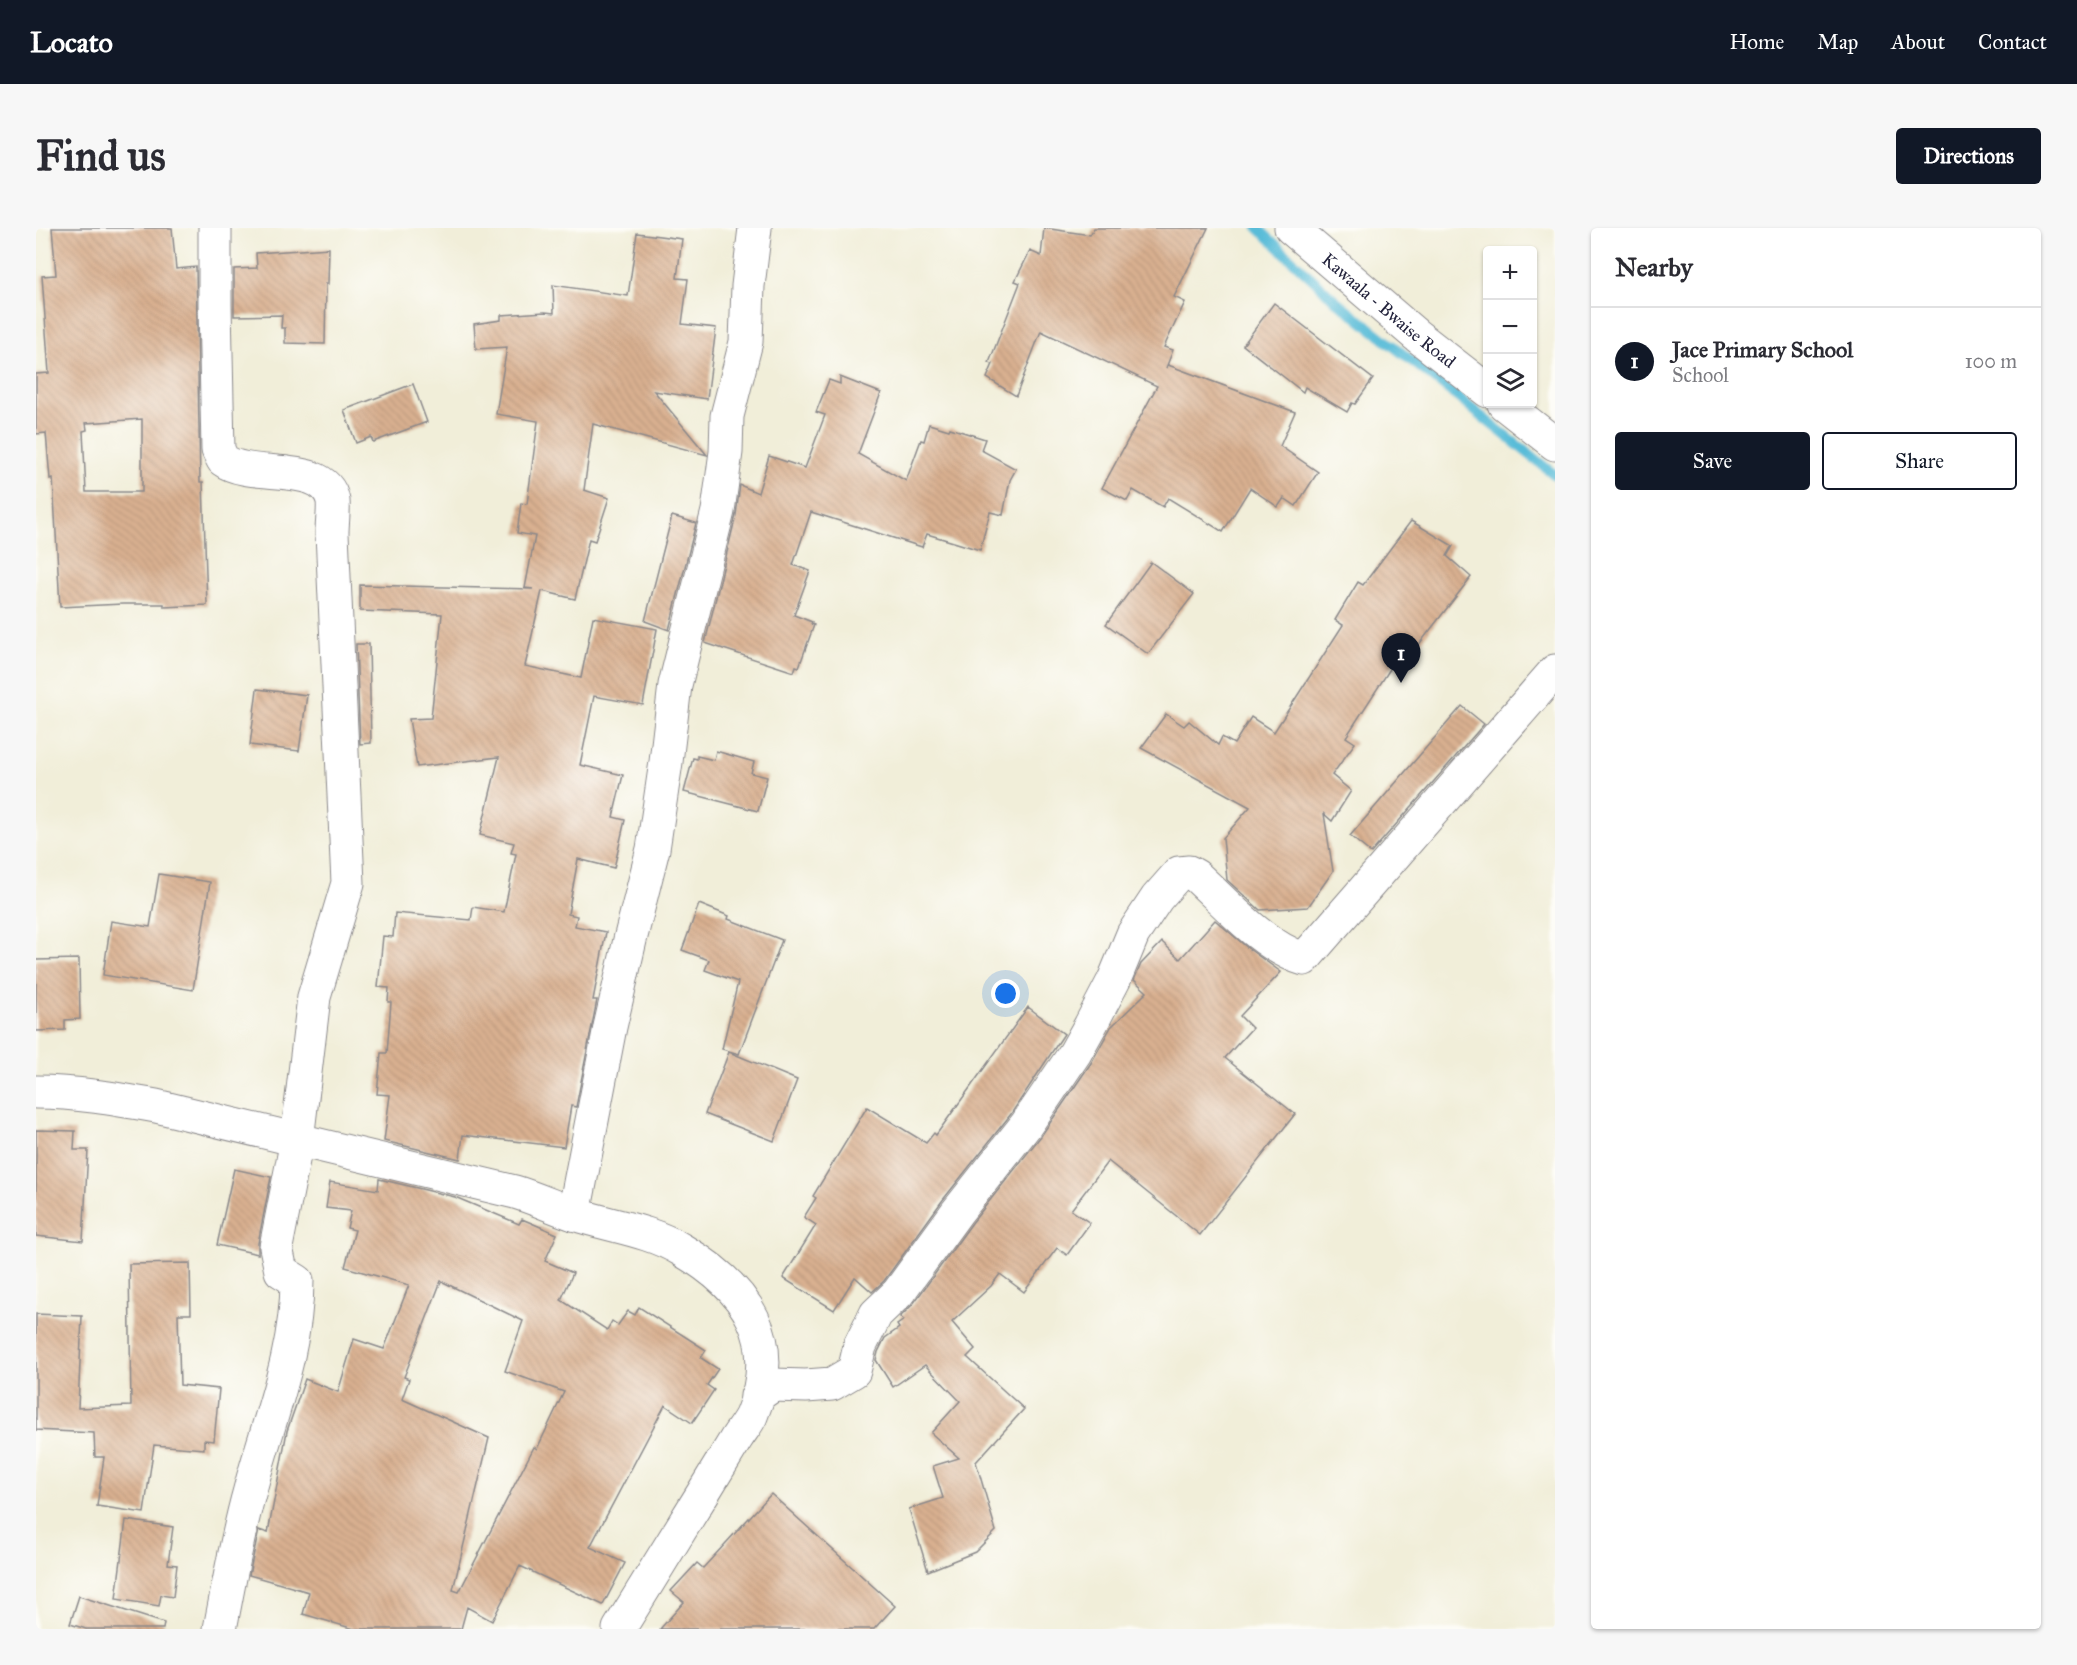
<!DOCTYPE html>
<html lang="en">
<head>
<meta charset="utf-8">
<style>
	:root { --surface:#fff; --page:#f7f7f7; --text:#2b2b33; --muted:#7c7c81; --line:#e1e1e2; --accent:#111827 }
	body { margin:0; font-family:"IM FELL Great Primer",serif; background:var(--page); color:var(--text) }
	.controls { position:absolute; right:18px; top:18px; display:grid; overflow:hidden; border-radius:6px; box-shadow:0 2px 4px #0004 }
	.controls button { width:54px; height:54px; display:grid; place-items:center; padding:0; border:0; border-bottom:2px solid var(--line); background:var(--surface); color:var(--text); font:30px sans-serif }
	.you { position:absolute; left:970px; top:766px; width:21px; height:21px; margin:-15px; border:4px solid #fff; border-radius:50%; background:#1a73e8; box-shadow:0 0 0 9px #1a73e833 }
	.badge { display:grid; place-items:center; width:39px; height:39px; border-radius:50%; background:var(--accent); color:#fff; font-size:20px; font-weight:700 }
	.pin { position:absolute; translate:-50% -50px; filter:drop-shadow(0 2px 3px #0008) }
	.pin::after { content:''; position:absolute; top:32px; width:21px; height:18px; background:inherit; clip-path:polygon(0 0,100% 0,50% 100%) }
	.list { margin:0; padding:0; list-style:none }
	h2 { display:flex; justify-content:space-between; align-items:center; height:78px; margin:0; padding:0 24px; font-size:26px }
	h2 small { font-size:20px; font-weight:400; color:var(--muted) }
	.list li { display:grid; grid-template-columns:39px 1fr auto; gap:18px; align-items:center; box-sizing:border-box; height:108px; padding:0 24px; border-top:2px solid var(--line) }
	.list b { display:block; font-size:22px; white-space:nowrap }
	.list p { margin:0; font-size:20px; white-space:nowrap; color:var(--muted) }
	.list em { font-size:20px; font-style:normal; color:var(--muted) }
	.actions { display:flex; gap:12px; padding:18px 24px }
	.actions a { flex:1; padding:14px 0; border:2px solid var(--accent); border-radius:6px; text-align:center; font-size:21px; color:var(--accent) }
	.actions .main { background:var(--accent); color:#fff }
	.icon { flex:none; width:33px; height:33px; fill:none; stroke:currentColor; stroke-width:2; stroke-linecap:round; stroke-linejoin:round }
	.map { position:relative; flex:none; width:1519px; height:1401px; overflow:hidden; border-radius:6px }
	header { display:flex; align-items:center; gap:36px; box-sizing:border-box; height:84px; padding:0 30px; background:var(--accent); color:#fff }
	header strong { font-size:28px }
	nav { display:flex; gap:33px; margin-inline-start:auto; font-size:21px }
	.intro { display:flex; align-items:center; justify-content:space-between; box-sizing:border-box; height:144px; padding:0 36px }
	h1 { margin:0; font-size:42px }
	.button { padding:15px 27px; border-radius:6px; background:var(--accent); color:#fff; font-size:21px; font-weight:700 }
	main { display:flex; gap:36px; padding:0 36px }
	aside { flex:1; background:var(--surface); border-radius:6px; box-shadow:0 2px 4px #0004 }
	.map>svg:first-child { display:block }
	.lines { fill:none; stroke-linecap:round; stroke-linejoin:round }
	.stream { stroke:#59bcd8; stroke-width:10 }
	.building { fill:url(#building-back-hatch); fill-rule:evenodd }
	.minor-casing { stroke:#8a888a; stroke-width:35 }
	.minor { stroke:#fff; stroke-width:33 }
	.labels { text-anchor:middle; stroke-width:5; stroke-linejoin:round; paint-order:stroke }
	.street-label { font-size:18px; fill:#22223b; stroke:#fdfcf7 }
</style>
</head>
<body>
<header>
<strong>Locato</strong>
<nav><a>Home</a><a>Map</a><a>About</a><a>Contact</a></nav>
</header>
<div class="intro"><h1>Find us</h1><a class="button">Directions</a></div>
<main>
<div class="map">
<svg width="1519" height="1401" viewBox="0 0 1519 1401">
	<defs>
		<pattern id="building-back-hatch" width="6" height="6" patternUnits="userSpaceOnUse" patternTransform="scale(1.5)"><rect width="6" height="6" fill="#d9b090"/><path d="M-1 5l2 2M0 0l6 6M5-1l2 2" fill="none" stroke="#ba977d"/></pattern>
	</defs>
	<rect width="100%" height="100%" fill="#fdfcf7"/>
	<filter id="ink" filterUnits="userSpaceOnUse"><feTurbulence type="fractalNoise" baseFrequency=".0167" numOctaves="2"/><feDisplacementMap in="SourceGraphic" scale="12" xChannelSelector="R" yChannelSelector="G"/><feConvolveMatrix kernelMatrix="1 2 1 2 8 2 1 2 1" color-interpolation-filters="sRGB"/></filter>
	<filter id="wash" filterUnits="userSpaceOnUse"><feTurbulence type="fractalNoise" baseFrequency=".008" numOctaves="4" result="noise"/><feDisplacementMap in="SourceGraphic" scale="24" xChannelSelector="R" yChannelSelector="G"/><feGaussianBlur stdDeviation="1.35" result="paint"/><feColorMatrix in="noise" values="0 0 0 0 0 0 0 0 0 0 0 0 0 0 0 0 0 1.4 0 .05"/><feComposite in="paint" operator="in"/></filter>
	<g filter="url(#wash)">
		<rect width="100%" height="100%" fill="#f1eed9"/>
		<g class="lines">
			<!-- stream -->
			<polyline class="stream" points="1222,0 1298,71 1519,247"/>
		</g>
		<g id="blocks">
			<!-- building -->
			<g class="building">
				<path d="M16 0H136L140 41 160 39 164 254H167L171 377 128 379V376H87L24 379 17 250 14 251 10 205 0 206V146L13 145 6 48 20 47ZM106 191V264H50L47 203 51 202 50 195Z"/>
				<polygon points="1008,0 1054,7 1058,0 1172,0 1138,69 1149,74 1128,119 1137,122 1130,140 1132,137 1259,184 1244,218 1282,244 1260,278 1248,270 1242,279 1214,260 1187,304 1132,270 1127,279 1097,262 1091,273 1066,260 1121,158 1005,103 980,168 951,150 957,136 953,135 984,55 979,53 994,23 1005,28"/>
				<polygon points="601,5 646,11 641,50 652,51 646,96 680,100 671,171 618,163 671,227 557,196 548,262 573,270 559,313 553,311 539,371 506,363 489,438 545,450 557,389 621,401 607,477 558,468 544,537 587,547 577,589 589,592 578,640 542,631 532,686 541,688 539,698 570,704 557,772 561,772 540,879 535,878 528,919 427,907 424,931 348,913 354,867 341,866 345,825 351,825 355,774 352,774 353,760 342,759 347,708 357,709 359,685 435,692 437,679 468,684 480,626 475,625 478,615 444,607 463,529 381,539 373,491 395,490 406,386 324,383 324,357 497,361 489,360 499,308 481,305 485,275 491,276 502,193 460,186 471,119 440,121 438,96 465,92 465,87 509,84 518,85 517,57 592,68"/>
				<polygon points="293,20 292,56 290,56 289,116 249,115 249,100 245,100 246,87 198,88 198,41 221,40 220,25"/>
				<polygon points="1238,75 1337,151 1319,176 1316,175 1311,184 1269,159 1267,164 1207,117"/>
				<polygon points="804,149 845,165 822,226 870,253 885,212 888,213 893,196 913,202 914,200 949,211 945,222 980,241 974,252 967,287 954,284 944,322 891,306 886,319 775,284 757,337 774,343 758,387 776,394 775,396 778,397 763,439 760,438 758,444 669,415 700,287 704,257 722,265 733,228 769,240 789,187 780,184 793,152 804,156"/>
				<polygon points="377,156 391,194 337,214 335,209 320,215 308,182"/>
				<polygon points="636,288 660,295 633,402 609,393"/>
				<polygon points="1375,293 1417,318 1411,328 1435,349 1381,419 1372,413 1310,509 1319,515 1296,547 1315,563 1296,593 1288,586 1297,643 1272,679 1224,682 1191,652 1187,610 1214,579 1105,520 1130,486 1148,498 1153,493 1182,517 1186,509 1198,516 1215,489 1238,504 1307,397 1299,392 1322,354 1327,357"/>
				<polygon points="1115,334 1158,366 1112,426 1070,396"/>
				<polygon points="320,416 333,416 335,515 324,516"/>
				<polygon points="221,461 271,467 263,523 214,517"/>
				<polygon points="1426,478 1448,496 1335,625 1314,608"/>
				<polygon points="680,523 718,534 715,545 731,549 722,583 648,564 657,530 661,531 661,528 678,532"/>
				<polygon points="123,646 174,654 157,762 67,747 75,693 114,699"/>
				<polygon points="663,676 693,688 692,691 746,712 703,826 686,821 702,754 669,742 673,732 646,722"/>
				<polygon points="1179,692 1213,721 1245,744 1204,788 1216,800 1189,830 1259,886 1164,1007 1072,933 1035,982 1054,995 1031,1027 1021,1020 988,1064 964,1046 955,1058 916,1094 939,1121 931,1129 988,1181 940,1234 960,1303 939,1324 892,1343 873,1281 907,1270 897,1238 923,1230 895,1205 924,1173 889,1137 857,1159 840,1132 842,1124 849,1110 863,1100 861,1097 868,1092 864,1089 877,1076 936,995 1005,908 1055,835 1075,799 1111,764 1098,752 1105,736 1126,714 1144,731"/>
				<polygon points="43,731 44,791 29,792 29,802 0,803 0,732"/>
				<polygon points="992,779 1028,806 975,886 906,973 848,1053 836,1064 819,1049 798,1082 747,1050 780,997 768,989 780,970 777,968 831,879 890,915 898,905 900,907"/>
				<polygon points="693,824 761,852 738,913 669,886"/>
				<polygon points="0,902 39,903 38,922 52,922 47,1013 0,1008"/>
				<polygon points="198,941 235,949 222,1015 222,1026 181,1017"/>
				<path d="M343 951 419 969 483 996 486 991 521 1006 509 1033 537 1045 525 1072 571 1102 576 1093 582 1097 592 1083 599 1087 603 1079 670 1122 665 1130 682 1141 671 1157 678 1162 656 1195 629 1177 554 1319 589 1335 567 1377 484 1338 456 1393 431 1379 425 1401H318L267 1386 273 1364 213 1347 223 1302 232 1305 251 1203 269 1151 302 1164 318 1111 348 1121 373 1057 309 1039 319 1002 311 1000 315 983 290 980 294 954 342 962ZM405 1053 487 1093 469 1143 528 1164 501 1221 498 1219 423 1364 417 1362 453 1210 366 1171 373 1151 368 1149Z"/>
				<polygon points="154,1035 155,1086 142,1086 144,1157 183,1161 178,1213 168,1212 168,1221 118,1217 108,1285 61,1278 68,1229 59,1229 58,1205 0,1202 0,1086 46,1088 42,1180 95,1178 93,1036"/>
				<polygon points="735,1266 859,1378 838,1401 624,1401 648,1374 635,1363 661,1335 667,1340"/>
				<polygon points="90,1292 137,1299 132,1336 141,1337 137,1369 125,1367 123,1378 80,1371"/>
				<polygon points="43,1368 128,1395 127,1401 50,1401 34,1396"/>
			</g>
		</g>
	</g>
	<g filter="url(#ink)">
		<use href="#blocks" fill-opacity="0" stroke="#8a888a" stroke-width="1.5"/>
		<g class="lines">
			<defs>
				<g id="minor">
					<path d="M179 0V77L182 222 187 232C215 253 289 231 297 273 298 283 296 295 296 305L312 655 278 769 261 912 240 1019 245 1043 261 1053C261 1126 232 1193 214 1262 201 1308 193 1355 184 1401"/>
					<path id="s1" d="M1255 0 1380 107 1452 163"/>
					<polyline points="1468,176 1519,216"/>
					<path d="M0 864C40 864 80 871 120 878L479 964C499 970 518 979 538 986 575 998 613 1002 646 1022 711 1060 747 1112 715 1188 711 1196 705 1203 700 1211 689 1229 678 1247 667 1265 639 1310 611 1356 583 1401"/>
					<polyline points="538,986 574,799 594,712 617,621 630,534 639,457 682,283 690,224 691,188 710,114 712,58 719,0"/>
					<path d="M721 1168 737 1157 770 1158 796 1156 818 1143 824 1118 840 1086 862 1065 921 984 990 897 1039 825 1054 798 1078 752 1097 706 1121 670 1143 645 1153 644 1160 648C1191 676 1228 719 1268 731L1519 443"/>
				</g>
			</defs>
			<!-- minor casing -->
			<use href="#minor" class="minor-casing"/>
			<!-- minor -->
			<use href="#minor" class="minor"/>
		</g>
	</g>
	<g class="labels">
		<!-- street labels -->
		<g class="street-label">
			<text dy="6" stroke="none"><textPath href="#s1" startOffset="128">Kawaala - Bwaise Road</textPath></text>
		</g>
	</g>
</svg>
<div class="controls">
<button>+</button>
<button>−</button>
<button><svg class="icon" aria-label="layers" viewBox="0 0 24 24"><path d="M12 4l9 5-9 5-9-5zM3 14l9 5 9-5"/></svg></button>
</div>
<div class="you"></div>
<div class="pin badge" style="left:1365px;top:455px">1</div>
</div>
<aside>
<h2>Nearby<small></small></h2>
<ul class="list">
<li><span class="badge">1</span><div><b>Jace Primary School</b><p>School</p></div><em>100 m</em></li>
</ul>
<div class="actions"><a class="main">Save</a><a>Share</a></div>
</aside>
</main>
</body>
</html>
